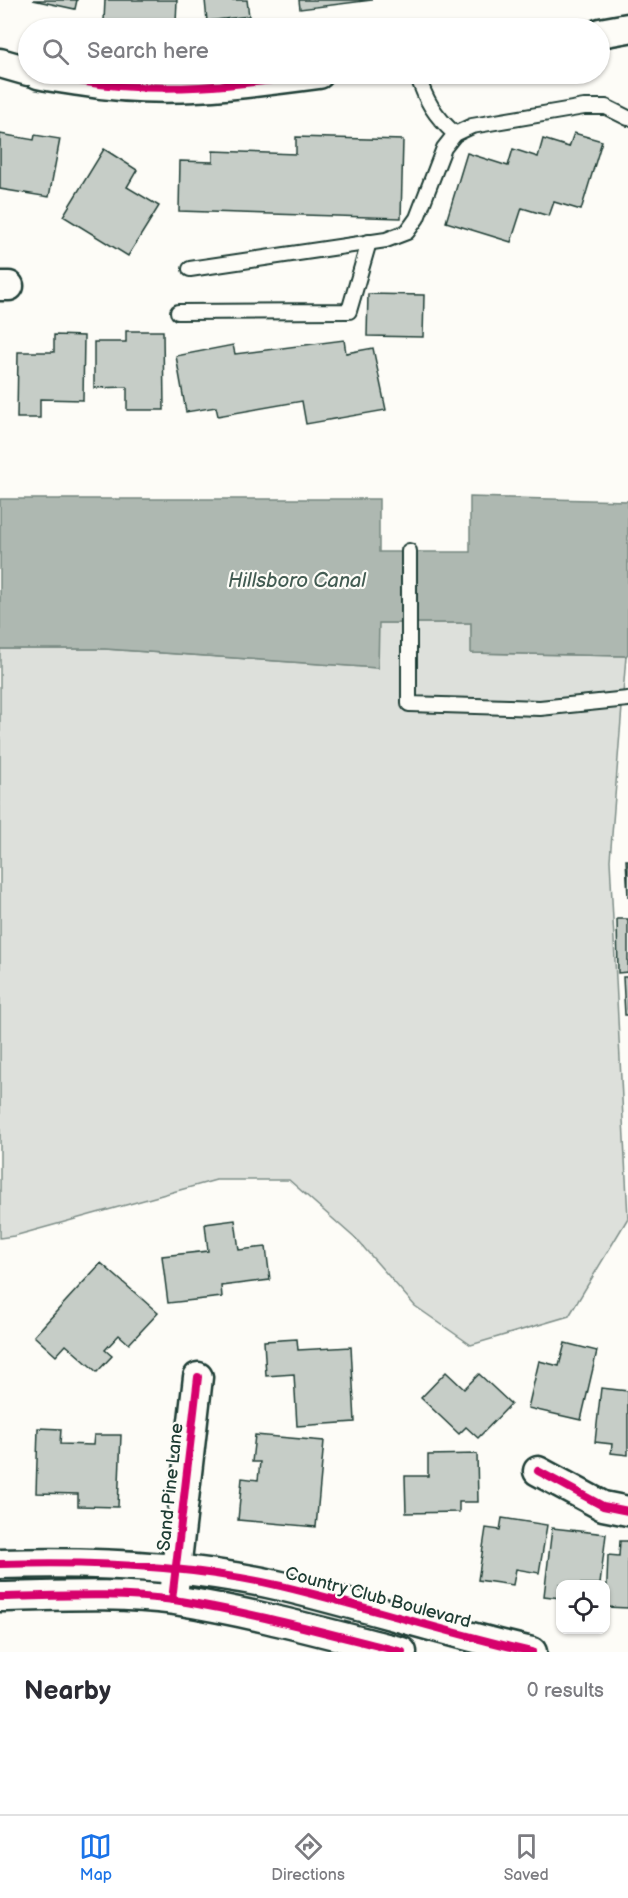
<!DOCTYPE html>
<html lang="en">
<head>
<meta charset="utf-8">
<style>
	:root { --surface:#fff; --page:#f7f7f7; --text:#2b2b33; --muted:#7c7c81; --line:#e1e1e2; --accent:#1a73e8 }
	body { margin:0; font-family:"Balsamiq Sans",sans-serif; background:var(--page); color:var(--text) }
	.controls { position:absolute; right:18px; bottom:18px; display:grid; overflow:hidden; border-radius:12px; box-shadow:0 2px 4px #0004 }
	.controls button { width:54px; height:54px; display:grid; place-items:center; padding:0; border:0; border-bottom:2px solid var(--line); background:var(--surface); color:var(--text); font:30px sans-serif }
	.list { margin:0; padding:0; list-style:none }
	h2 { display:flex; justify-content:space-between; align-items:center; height:78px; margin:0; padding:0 24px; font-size:26px }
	h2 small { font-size:20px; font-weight:400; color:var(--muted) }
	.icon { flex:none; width:33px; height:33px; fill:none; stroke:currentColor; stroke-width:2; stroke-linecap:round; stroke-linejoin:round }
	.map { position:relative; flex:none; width:628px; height:1652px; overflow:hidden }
	.search { position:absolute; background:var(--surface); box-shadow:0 2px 4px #0004; left:18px; right:18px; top:18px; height:66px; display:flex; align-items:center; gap:15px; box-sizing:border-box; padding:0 21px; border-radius:33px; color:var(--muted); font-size:22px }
	.sheet { height:162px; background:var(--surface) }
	nav { display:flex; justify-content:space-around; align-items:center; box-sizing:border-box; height:84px; border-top:2px solid var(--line); background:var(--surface); font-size:16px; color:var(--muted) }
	nav a { display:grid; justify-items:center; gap:3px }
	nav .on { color:var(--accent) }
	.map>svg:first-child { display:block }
	.green { fill:#dde0db; stroke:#7e8e88; stroke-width:1.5 }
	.water { fill:#aeb8b1; stroke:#75877f; stroke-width:1.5 }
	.building { fill:#c6cdc7; stroke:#1f3d34; stroke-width:1.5 }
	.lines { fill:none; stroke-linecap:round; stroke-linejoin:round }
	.service-casing { stroke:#1f3d34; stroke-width:18 }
	.minor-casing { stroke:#1f3d34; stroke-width:33 }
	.service { stroke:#fdfcf7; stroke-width:14 }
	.minor { stroke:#fdfcf7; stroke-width:28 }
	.cycleway-casing { stroke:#fdfcf7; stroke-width:11 }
	.cycleway { stroke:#d6006c; stroke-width:8 }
	.labels { text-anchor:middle; stroke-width:4.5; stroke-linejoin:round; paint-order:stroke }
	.street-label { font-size:18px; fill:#1f3d34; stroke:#fdfcf7 }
	.water-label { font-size:20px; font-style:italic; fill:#435c53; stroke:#fdfcf7 }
</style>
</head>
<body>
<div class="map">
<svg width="628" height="1652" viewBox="0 0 628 1652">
	<rect width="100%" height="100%" fill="#fdfcf7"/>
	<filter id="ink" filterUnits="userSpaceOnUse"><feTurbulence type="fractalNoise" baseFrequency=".0167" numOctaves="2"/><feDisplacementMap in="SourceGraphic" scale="12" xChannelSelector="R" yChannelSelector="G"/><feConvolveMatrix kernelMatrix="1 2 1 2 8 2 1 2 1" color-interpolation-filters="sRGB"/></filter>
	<g filter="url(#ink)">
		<!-- green -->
		<polygon class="green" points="378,623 471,623 472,653 626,656 610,860 628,1218 569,1316 471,1345 415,1306 358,1241 289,1180 216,1180 14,1236 0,1238 0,649 105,649 378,668"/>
		<!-- water -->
		<polygon class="water" points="470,497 628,501 628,654 626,656 471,653 471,623 379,623 378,668 105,649 0,649 0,499 379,499 379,552 470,552"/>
		<!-- building -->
		<g class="building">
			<polygon points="33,0 77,0 75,9"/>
			<polygon points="105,0 177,0 176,23 104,21"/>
			<polygon points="205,0 247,0 249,16 207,21"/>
			<polygon points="299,0 372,0 300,9"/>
			<polygon points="574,133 602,141 581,210 554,202 549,216 522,208 511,242 446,222 467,153 508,166 513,149 538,157 543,139 569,147"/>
			<polygon points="0,134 34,140 35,135 60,139 49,197 0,189"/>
			<polygon points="296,137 403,140 401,218 179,211 180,161 213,162 213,151 296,154"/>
			<polygon points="104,149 137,170 127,187 159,206 128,256 63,216"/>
			<polygon points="368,294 424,295 423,337 367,336"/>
			<polygon points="126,331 163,331 164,410 127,410 127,387 94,388 94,342 126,342"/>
			<polygon points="54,335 84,336 83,400 40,399 40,418 17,418 18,352 54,352"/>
			<polygon points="344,340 346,353 373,348 386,410 306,424 302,401 218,416 216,407 186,412 176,356 233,345 235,354"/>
			<polygon points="626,860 628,860 628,897"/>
			<polygon points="617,919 628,919 628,972 618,973"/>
			<polygon points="623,977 628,977 628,1015 625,1015"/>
			<polygon points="235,1220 239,1250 266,1247 270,1280 221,1286 222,1297 168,1303 162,1256 208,1251 205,1224"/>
			<polygon points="101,1263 158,1313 129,1344 119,1335 105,1350 112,1356 97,1372 66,1345 56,1356 34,1336"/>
			<polygon points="297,1339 298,1350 351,1347 355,1422 297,1426 294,1374 266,1376 264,1341"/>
			<polygon points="565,1343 597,1351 581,1420 528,1408 539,1361 559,1366"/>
			<polygon points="446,1372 464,1389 479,1374 511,1404 478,1438 466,1427 459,1434 421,1398"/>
			<polygon points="601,1388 628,1391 628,1455 611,1453 612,1444 595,1442"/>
			<polygon points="38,1428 61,1429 60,1444 93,1445 94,1435 121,1435 118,1507 78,1506 78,1494 36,1493"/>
			<polygon points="255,1435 324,1441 316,1527 238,1520 242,1478 258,1480 260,1462 252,1462"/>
			<polygon points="477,1454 478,1502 459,1502 459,1512 406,1513 405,1476 428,1476 428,1455"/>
			<polygon points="502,1518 547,1525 539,1573 516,1569 513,1585 478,1580 486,1528 500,1530"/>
			<polygon points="552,1528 606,1534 600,1584 560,1584 560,1598 544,1596"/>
			<polygon points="620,1541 628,1541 628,1608 606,1607 608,1555 619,1556"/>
		</g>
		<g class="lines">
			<defs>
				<g id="service">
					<path d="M417 74C426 101 434 115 455 134"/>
					<polyline points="190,269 386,240 407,232 417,218 444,148 455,134 472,126 584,107 606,107 628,118"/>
					<polyline points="178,312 349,311 369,242"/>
					<polyline points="409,551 409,704 540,708 628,699"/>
				</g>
				<g id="minor">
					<polyline points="600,33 628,28"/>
					<polyline points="0,63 28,71"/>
					<path d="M38 74C52 77 66 79 79 81 162 95 238 85 319 74"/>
					<polyline points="0,286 9,286"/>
					<polyline points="538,1471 603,1506 628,1511"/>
					<path d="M0 1564C94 1561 189 1565 281 1586 365 1606 448 1633 532 1652"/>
					<polyline points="174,1587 198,1377"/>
					<path d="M0 1597C58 1596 117 1592 174 1600 251 1612 326 1633 402 1652"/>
				</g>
			</defs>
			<!-- service casing -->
			<use href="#service" class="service-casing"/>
			<!-- minor casing -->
			<use href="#minor" class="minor-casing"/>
			<!-- service -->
			<use href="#service" class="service"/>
			<!-- minor -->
			<use href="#minor" class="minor"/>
			<defs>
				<g id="cycleway">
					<path d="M38 74C52 77 66 79 79 81 162 95 238 85 319 74"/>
					<polyline points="538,1471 603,1506 628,1511"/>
					<path d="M0 1564C94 1561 189 1565 281 1586 365 1606 448 1633 532 1652"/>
					<path d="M0 1597C58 1596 117 1592 174 1600 251 1612 326 1633 402 1652"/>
					<polyline points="172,1600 198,1377"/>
				</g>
			</defs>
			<!-- cycleway casing -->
			<use href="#cycleway" class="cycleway-casing"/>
			<!-- cycleway -->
			<use href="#cycleway" class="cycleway"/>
		</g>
	</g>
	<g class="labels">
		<!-- street labels -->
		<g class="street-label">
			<text transform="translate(170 1487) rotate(-84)" y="6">Sand Pine Lane</text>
			<text transform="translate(378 1597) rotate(15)" y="6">Country Club Boulevard</text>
		</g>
		<!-- water labels -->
		<g class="water-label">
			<text x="297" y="587">Hillsboro Canal</text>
		</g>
	</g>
</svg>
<div class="controls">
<button><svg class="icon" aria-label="locate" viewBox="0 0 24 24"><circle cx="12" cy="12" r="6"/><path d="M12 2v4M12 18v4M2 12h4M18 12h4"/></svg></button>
</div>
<div class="search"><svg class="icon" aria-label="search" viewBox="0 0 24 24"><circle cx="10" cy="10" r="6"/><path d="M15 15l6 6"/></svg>Search here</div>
</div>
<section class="sheet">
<h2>Nearby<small>0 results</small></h2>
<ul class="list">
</ul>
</section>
<nav>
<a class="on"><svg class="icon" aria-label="map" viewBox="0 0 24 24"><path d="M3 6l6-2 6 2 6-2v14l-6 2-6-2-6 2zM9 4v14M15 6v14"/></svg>Map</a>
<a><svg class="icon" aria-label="directions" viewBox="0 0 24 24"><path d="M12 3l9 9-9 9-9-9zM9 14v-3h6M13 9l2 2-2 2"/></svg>Directions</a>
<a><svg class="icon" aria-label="saved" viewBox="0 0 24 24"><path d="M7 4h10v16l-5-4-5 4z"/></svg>Saved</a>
</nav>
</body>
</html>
